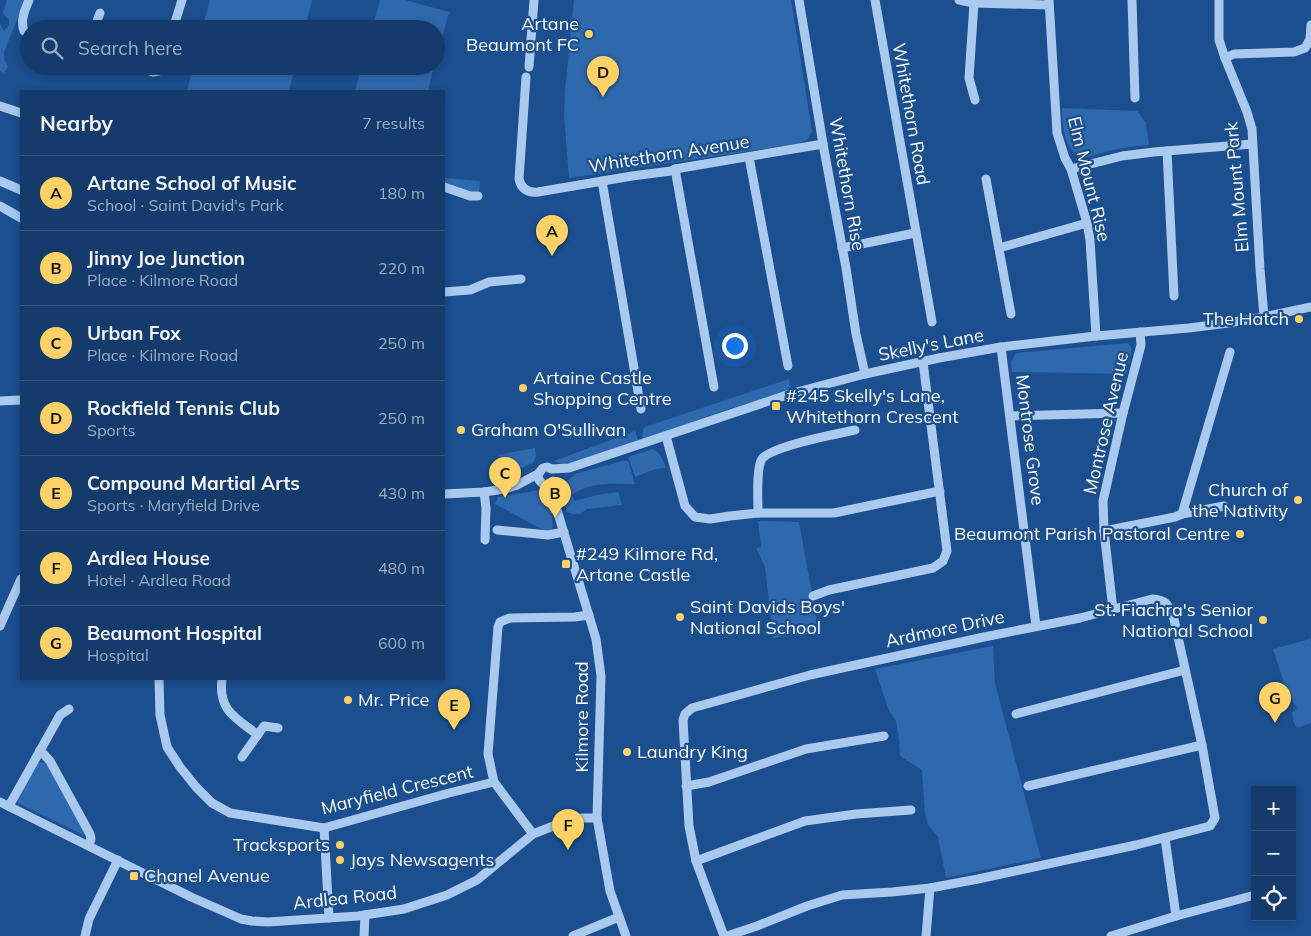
<!DOCTYPE html>
<html lang="en">
<head>
<meta charset="utf-8">
<style>
	:root { --surface:#143b6b; --page:#1d4271; --text:#f1f3f6; --muted:#9dadc1; --line:#33557e; --accent:#ffd166 }
	body { margin:0; font-family:Mulish,sans-serif; background:var(--page); color:var(--text) }
	.controls { position:absolute; right:15px; bottom:15px; display:grid; overflow:hidden; border-radius:0px; box-shadow:0 2px 8px #0003 }
	.controls button { width:45px; height:45px; display:grid; place-items:center; padding:0; border:0; border-bottom:1px solid var(--line); background:var(--surface); color:var(--text); font:25px sans-serif }
	.you { position:absolute; left:734px; top:345px; width:18px; height:18px; margin:-12px; border:4px solid #fff; border-radius:50%; background:#1a73e8; box-shadow:0 0 0 8px #1a73e833 }
	.badge { display:grid; place-items:center; width:32px; height:32px; border-radius:50%; background:var(--accent); color:#111; font-size:16px; font-weight:700 }
	.pin { position:absolute; translate:-50% -41px; filter:drop-shadow(0 1px 2px #0008) }
	.pin::after { content:''; position:absolute; top:26px; width:18px; height:15px; background:inherit; clip-path:polygon(0 0,100% 0,50% 100%) }
	.list { margin:0; padding:0; list-style:none }
	h2 { display:flex; justify-content:space-between; align-items:center; height:65px; margin:0; padding:0 20px; font-size:21px }
	h2 small { font-size:16px; font-weight:400; color:var(--muted) }
	.list li { display:grid; grid-template-columns:32px 1fr auto; gap:15px; align-items:center; box-sizing:border-box; height:75px; padding:0 20px; border-top:1px solid var(--line) }
	.list b { display:block; font-size:19px; white-space:nowrap }
	.list p { margin:0; font-size:16px; white-space:nowrap; color:var(--muted) }
	.list em { font-size:16px; font-style:normal; color:var(--muted) }
	.icon { flex:none; width:28px; height:28px; fill:none; stroke:currentColor; stroke-width:2; stroke-linecap:round; stroke-linejoin:round }
	.map { position:relative; flex:none; width:1311px; height:936px; overflow:hidden }
	.search { position:absolute; background:var(--surface); box-shadow:0 2px 8px #0003; left:20px; top:20px; width:425px; height:55px; display:flex; align-items:center; gap:12px; box-sizing:border-box; padding:0 18px; border-radius:28px; color:var(--muted); font-size:19px }
	.panel { position:absolute; background:var(--surface); box-shadow:0 2px 8px #0003; left:20px; top:90px; width:425px; height:590px; border-radius:0px }
	.map>svg:first-child { display:block }
	.green { fill:#2e69ad }
	.lines { fill:none; stroke-linecap:round; stroke-linejoin:round }
	.minor { stroke:#a9c9ee; stroke-width:9 }
	.poi-dot { fill:#ffd166; stroke:#1b4f8f; stroke-width:2 }
	.labels { text-anchor:middle; stroke-width:4.5; stroke-linejoin:round; paint-order:stroke }
	.poi-label { font-size:18px; fill:#fff; stroke:#1b4f8f; text-anchor:start }
	.street-label { font-size:18px; fill:#fff; stroke:#1b4f8f }
</style>
</head>
<body>
<div class="map">
<svg width="1311" height="936" viewBox="0 0 1311 936">
	<rect width="100%" height="100%" fill="#1b4f8f"/>
	<!-- green -->
	<g class="green">
		<polygon points="7,0 25,0 4,52 4,59 8,67 4,73 0,71 0,24 4,31 9,25 9,19 4,15 3,12"/>
		<polygon points="210,0 312,0 305,29 202,29"/>
		<polygon points="380,0 405,0 449,12 436,60 436,29 372,29"/>
		<polygon points="574,0 791,0 812,131 808,139 797,144 569,178 564,115 565,91"/>
		<polygon points="193,66 295,66 289,91 187,91"/>
		<polygon points="362,66 434,66 428,91 355,91"/>
		<path d="M1062 108 1137 111 1146 123 1149 145C1135 146 1121 148 1107 151 1100 153 1094 156 1088 157 1065 160 1062 124 1062 108Z"/>
		<polygon points="444,178 480,181 479,193 473,193 444,183"/>
		<polygon points="1128,343 1132,349 1126,374 1012,372 1011,362 1016,353"/>
		<polygon points="789,379 791,390 725,410 644,439 642,437 643,430 645,427"/>
		<polygon points="635,431 638,440 571,463 561,464 554,461"/>
		<polygon points="535,448 536,456 533,463 519,469 498,455"/>
		<path d="M653 449C661 453 663 460 666 468 655 468 645 473 635 477L628 457Z"/>
		<path d="M622 461H628L635 484C614 484 590 481 572 495L575 501 597 495 618 492 622 505 587 509 580 514H573L567 512 561 491 566 482 575 474Z"/>
		<path d="M541 490C550 499 554 517 552 529L547 532 495 504 498 497Z"/>
		<polygon points="758,521 799,522 818,626 811,633 773,638 765,567 756,548 761,547"/>
		<polygon points="1310,639 1311,643 1311,723 1297,728 1293,721 1292,712 1297,709 1291,697 1288,695 1273,649"/>
		<polygon points="993,646 995,683 1041,858 946,878 938,837 928,825 925,814 922,770 900,756 899,740 896,721 889,711 875,669"/>
		<polygon points="40,762 47,763 87,836 85,836 18,803 17,801 37,763"/>
	</g>
	<g class="lines">
		<!-- minor -->
		<g class="minor">
			<path d="M29 0C25 10 20 20 24 31L29 34"/>
			<polyline points="799,0 823,144 846,268 856,334 865,374"/>
			<polyline points="875,0 932,322"/>
			<polyline points="959,0 974,3 1049,5"/>
			<polyline points="1049,0 1057,133 1065,158 1071,169 1087,223 1090,240 1096,336"/>
			<polyline points="1132,0 1135,98"/>
			<polyline points="1219,0 1219,40 1225,58 1247,112 1252,129 1260,269 1264,317"/>
			<polyline points="974,3 969,78 975,100"/>
			<polyline points="94,29 100,13"/>
			<polyline points="173,29 182,0"/>
			<polyline points="1225,58 1234,54 1294,52 1305,48 1310,39 1311,25"/>
			<polyline points="135,66 153,72 159,71 162,66"/>
			<polyline points="529,67 534,0"/>
			<path d="M526 77 519 179C521 189 528 193 538 192L632 176 671 171 675 169 823 144"/>
			<polyline points="0,106 21,113"/>
			<polyline points="1167,151 1174,296"/>
			<polyline points="749,157 788,366"/>
			<polyline points="675,169 714,387"/>
			<polyline points="1071,169 1122,156 1154,152 1252,144"/>
			<polyline points="986,179 1011,314"/>
			<polyline points="0,181 21,190"/>
			<polyline points="602,181 641,409"/>
			<polyline points="444,187 470,196 478,196"/>
			<polyline points="0,206 21,218"/>
			<polyline points="842,248 915,233"/>
			<polyline points="999,248 1087,223"/>
			<polyline points="444,292 470,290 489,282 521,279"/>
			<polyline points="1001,347 1036,626"/>
			<polyline points="0,401 21,400"/>
			<polyline points="1010,416 1123,413"/>
			<polyline points="666,436 685,506 695,517 710,519 730,516 758,513 834,513 940,491"/>
			<polyline points="538,474 539,480 543,484 554,500"/>
			<polyline points="553,481 554,500 596,639 601,676 597,818 610,891 626,936"/>
			<polyline points="484,492 486,508 485,540"/>
			<polyline points="444,494 484,492 505,489 517,485 538,474 543,468 547,467 552,469 569,468 793,393 865,374 939,358 1001,347 1096,336 1189,328 1228,323 1264,317 1311,307"/>
			<path d="M758 513C758 502 756 467 762 459 771 446 837 434 855 430"/>
			<polyline points="1182,514 1230,352"/>
			<polyline points="497,530 548,535 564,532"/>
			<polyline points="1104,531 1175,517 1182,514 1224,506"/>
			<polyline points="813,596 829,590 933,568 943,561 947,551 923,362"/>
			<polyline points="1113,610 1104,531 1103,501 1123,413 1141,345 1140,332"/>
			<polyline points="0,626 21,579"/>
			<polyline points="159,679 160,715 167,747 180,767 196,787 212,803 230,813 324,828 449,793 494,782"/>
			<path d="M222 679C218 711 236 718 258 735"/>
			<polyline points="1016,714 1185,670"/>
			<polyline points="40,750 50,761 90,834 91,839 89,845"/>
			<polyline points="242,757 264,726 278,728"/>
			<polyline points="686,786 709,782 806,749 884,736"/>
			<polyline points="1028,786 1202,745"/>
			<polyline points="0,802 191,897 223,911 241,919 252,921 268,922 358,916 404,909 447,895 477,880 533,834 566,821 583,818 597,818"/>
			<polyline points="9,806 60,715 69,709"/>
			<polyline points="324,828 329,918"/>
			<polyline points="533,834 494,782 488,754 498,627 500,622 510,618 575,617 589,615"/>
			<polyline points="1165,838 1176,916"/>
			<polyline points="696,861 805,821 856,814 911,810"/>
			<polyline points="85,936 89,919 118,860"/>
			<polyline points="364,936 365,915"/>
			<polyline points="573,936 619,917"/>
			<path d="M724 936 696 861 689 826 683 720 685 714 692 708 810 675 984 637 1080 618 1152 599C1168 600 1168 605 1174 619L1202 745 1215 818 1210 826 1136 845 978 879 930 888 892 892 842 895 807 906 757 926 727 936"/>
			<polyline points="926,936 930,888"/>
			<polyline points="1111,936 1176,916 1255,895"/>
		</g>
	</g>
	<!-- markers -->
	<g class="poi-dot">
		<circle cx="589" cy="34" r="5"/>
		<circle cx="1299" cy="319" r="5"/>
		<circle cx="523" cy="388" r="5"/>
		<rect x="771" y="401" width="10" height="10" rx="2.5"/>
		<circle cx="461" cy="430" r="5"/>
		<circle cx="1298" cy="500" r="5"/>
		<circle cx="1240" cy="534" r="5"/>
		<rect x="561" y="559" width="10" height="10" rx="2.5"/>
		<circle cx="680" cy="617" r="5"/>
		<circle cx="1263" cy="620" r="5"/>
		<circle cx="348" cy="700" r="5"/>
		<circle cx="627" cy="752" r="5"/>
		<circle cx="340" cy="845" r="5"/>
		<circle cx="340" cy="860" r="5"/>
		<rect x="129" y="871" width="10" height="10" rx="2.5"/>
	</g>
	<g class="labels">
		<!-- poi labels -->
		<g class="poi-label">
			<text x="579" y="30" text-anchor="end">Artane<tspan x="579" dy="21">Beaumont FC</tspan></text>
			<text x="1289" y="325" text-anchor="end">The Hatch</text>
			<text x="533" y="384">Artaine Castle<tspan x="533" dy="21">Shopping Centre</tspan></text>
			<text x="786" y="402">#245 Skelly's Lane,<tspan x="786" dy="21">Whitethorn Crescent</tspan></text>
			<text x="471" y="436">Graham O'Sullivan</text>
			<text x="1288" y="496" text-anchor="end">Church of<tspan x="1288" dy="21">the Nativity</tspan></text>
			<text x="1230" y="540" text-anchor="end">Beaumont Parish Pastoral Centre</text>
			<text x="576" y="560">#249 Kilmore Rd,<tspan x="576" dy="21">Artane Castle</tspan></text>
			<text x="690" y="613">Saint Davids Boys'<tspan x="690" dy="21">National School</tspan></text>
			<text x="1253" y="616" text-anchor="end">St. Fiachra's Senior<tspan x="1253" dy="21">National School</tspan></text>
			<text x="358" y="706">Mr. Price</text>
			<text x="637" y="758">Laundry King</text>
			<text x="330" y="851" text-anchor="end">Tracksports</text>
			<text x="350" y="866">Jays Newsagents</text>
			<text x="144" y="882">Chanel Avenue</text>
		</g>
		<!-- street labels -->
		<g class="street-label">
			<text transform="translate(911 114) rotate(80)" y="6">Whitethorn Road</text>
			<text transform="translate(669 154) rotate(-9)" y="6">Whitethorn Avenue</text>
			<text transform="translate(1089 179) rotate(76)" y="6">Elm Mount Rise</text>
			<text transform="translate(847 184) rotate(80)" y="6">Whitethorn Rise</text>
			<text transform="translate(1237 187) rotate(-95)" y="6">Elm Mount Park</text>
			<text transform="translate(931 345) rotate(-11)" y="6">Skelly's Lane</text>
			<text transform="translate(1106 423) rotate(-77)" y="6">Montrose Avenue</text>
			<text transform="translate(1030 440) rotate(83)" y="6">Montrose Grove</text>
			<text transform="translate(945 629) rotate(-12)" y="6">Ardmore Drive</text>
			<text transform="translate(582 717) rotate(-90)" y="6">Kilmore Road</text>
			<text transform="translate(397 790) rotate(-14)" y="6">Maryfield Crescent</text>
			<text transform="translate(345 898) rotate(-6)" y="6">Ardlea Road</text>
		</g>
	</g>
</svg>
<div class="controls">
<button>+</button>
<button>−</button>
<button><svg class="icon" aria-label="locate" viewBox="0 0 24 24"><circle cx="12" cy="12" r="6"/><path d="M12 2v4M12 18v4M2 12h4M18 12h4"/></svg></button>
</div>
<div class="you"></div>
<div class="pin badge" style="left:552px;top:256px">A</div>
<div class="pin badge" style="left:555px;top:518px">B</div>
<div class="pin badge" style="left:505px;top:498px">C</div>
<div class="pin badge" style="left:603px;top:97px">D</div>
<div class="pin badge" style="left:454px;top:730px">E</div>
<div class="pin badge" style="left:568px;top:850px">F</div>
<div class="pin badge" style="left:1275px;top:723px">G</div>
<div class="search"><svg class="icon" aria-label="search" viewBox="0 0 24 24"><circle cx="10" cy="10" r="6"/><path d="M15 15l6 6"/></svg>Search here</div>
<section class="panel">
<h2>Nearby<small>7 results</small></h2>
<ul class="list">
<li><span class="badge">A</span><div><b>Artane School of Music</b><p>School · Saint David's Park</p></div><em>180 m</em></li>
<li><span class="badge">B</span><div><b>Jinny Joe Junction</b><p>Place · Kilmore Road</p></div><em>220 m</em></li>
<li><span class="badge">C</span><div><b>Urban Fox</b><p>Place · Kilmore Road</p></div><em>250 m</em></li>
<li><span class="badge">D</span><div><b>Rockfield Tennis Club</b><p>Sports</p></div><em>250 m</em></li>
<li><span class="badge">E</span><div><b>Compound Martial Arts</b><p>Sports · Maryfield Drive</p></div><em>430 m</em></li>
<li><span class="badge">F</span><div><b>Ardlea House</b><p>Hotel · Ardlea Road</p></div><em>480 m</em></li>
<li><span class="badge">G</span><div><b>Beaumont Hospital</b><p>Hospital</p></div><em>600 m</em></li>
</ul>
</section>
</div>
</body>
</html>
